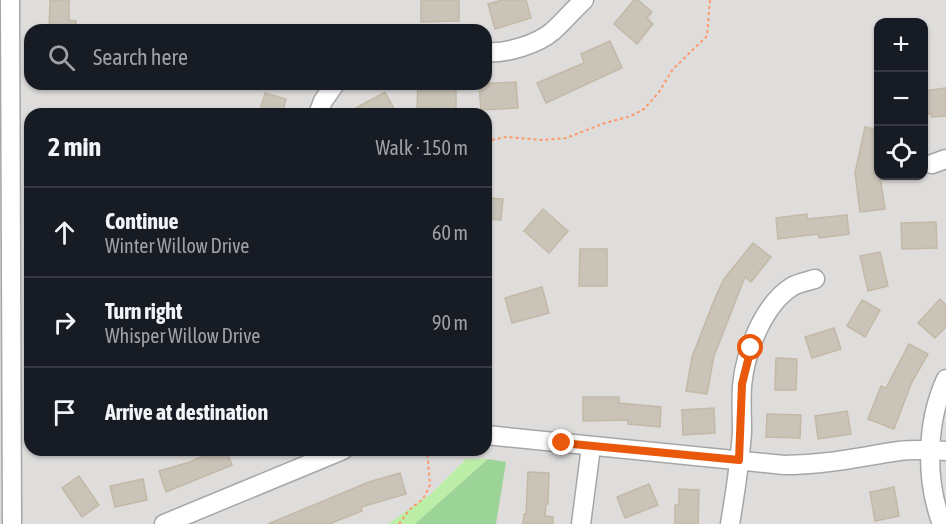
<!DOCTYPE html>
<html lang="en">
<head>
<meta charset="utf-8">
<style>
	:root { --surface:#171b24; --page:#20242c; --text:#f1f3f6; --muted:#9ea1a6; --line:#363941 }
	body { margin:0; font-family:"Asap Condensed",sans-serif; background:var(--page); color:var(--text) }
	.controls { position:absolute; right:18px; top:18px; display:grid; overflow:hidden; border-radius:12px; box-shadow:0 2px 4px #0004 }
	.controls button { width:54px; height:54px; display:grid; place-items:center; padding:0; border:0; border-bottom:2px solid var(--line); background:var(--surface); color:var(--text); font:30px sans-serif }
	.stop { position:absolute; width:18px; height:18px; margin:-14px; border:4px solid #ea580c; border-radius:50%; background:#fff }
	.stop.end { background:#ea580c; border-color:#fff; box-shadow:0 2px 6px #0008 }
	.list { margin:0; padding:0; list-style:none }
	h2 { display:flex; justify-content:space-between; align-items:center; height:78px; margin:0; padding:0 24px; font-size:26px }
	h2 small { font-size:20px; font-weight:400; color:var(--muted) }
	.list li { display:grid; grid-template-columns:39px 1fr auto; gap:18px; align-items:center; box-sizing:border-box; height:90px; padding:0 24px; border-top:2px solid var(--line) }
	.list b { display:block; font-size:22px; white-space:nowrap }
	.list p { margin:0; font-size:20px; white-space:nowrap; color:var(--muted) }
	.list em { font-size:20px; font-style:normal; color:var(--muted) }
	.icon { flex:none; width:33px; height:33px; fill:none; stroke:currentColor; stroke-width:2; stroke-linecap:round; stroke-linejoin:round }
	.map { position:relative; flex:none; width:946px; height:524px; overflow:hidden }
	.search { position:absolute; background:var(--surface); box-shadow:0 2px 4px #0004; left:24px; top:24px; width:468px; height:66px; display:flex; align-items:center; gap:15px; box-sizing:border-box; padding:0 21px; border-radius:18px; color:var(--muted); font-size:22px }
	.panel { position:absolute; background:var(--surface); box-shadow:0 2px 4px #0004; left:24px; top:108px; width:468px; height:348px; border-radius:18px }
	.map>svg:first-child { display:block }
	.residential { fill:#dedddc; fill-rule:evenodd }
	.grass { fill:#bceea8 }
	.forest { fill:#9cd397 }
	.building { fill:#c9c3b8; stroke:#c3b9a6; stroke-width:1.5 }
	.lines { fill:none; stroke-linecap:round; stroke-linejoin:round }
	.minor-casing { stroke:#a6a6a6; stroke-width:21 }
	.path { stroke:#ff9768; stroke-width:2; stroke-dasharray:3 3; stroke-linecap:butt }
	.minor { stroke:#fff; stroke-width:18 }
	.route { stroke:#ea580c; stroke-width:8 }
</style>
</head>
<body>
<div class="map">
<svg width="946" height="524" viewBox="0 0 946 524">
	<rect width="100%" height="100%" fill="#f1efe5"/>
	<!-- residential -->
	<path class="residential" d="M0 0H946V524H0ZM878 22H924V176H878ZM30 30H486V84H30ZM30 114H486V450H30Z"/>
	<!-- grass -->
	<polygon class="grass" points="466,459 488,459 415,524 388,524 431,494"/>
	<!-- forest -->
	<polygon class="forest" points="488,459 506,462 496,524 415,524"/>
	<!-- building -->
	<g class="building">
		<polygon points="50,0 69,0 69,20 76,21 76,30 49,30"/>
		<polygon points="421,0 459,0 459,21 421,22"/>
		<polygon points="502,0 526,0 531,18 495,29 488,4"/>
		<polygon points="634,0 638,0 652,12 647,18 653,24 637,44 614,24"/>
		<polygon points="610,41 622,68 546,103 537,83 584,63 581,54"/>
		<polygon points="516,82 518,108 481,110 479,84"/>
		<polygon points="418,84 456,84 456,109 417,108"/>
		<polygon points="946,88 946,116 932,117 931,113 924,116 924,91"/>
		<polygon points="385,92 397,114 345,114"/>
		<polygon points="265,93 286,99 282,114 259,114"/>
		<polygon points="865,127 879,130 879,176 880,176 885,209 860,212 855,173"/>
		<polygon points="486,198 503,199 501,220 486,219"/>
		<polygon points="543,209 568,231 549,253 524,231"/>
		<polygon points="807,214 807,219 847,215 849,234 819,238 818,234 778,239 776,218"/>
		<polygon points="936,222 937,248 902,249 901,223"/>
		<polygon points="753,243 771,257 751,282 745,277 714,356 707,394 686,391 692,357 715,298 724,279"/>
		<polygon points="580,249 607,249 607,286 579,286"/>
		<polygon points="880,252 888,286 868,291 860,256"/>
		<polygon points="542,287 549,313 512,323 505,298"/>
		<polygon points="940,299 946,305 946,327 935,338 918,323"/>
		<polygon points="862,300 880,310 865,337 847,326"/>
		<polygon points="834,328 841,349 812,358 805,337"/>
		<polygon points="909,344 928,354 911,384 894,429 868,419 881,386 886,388"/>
		<polygon points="776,358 797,359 796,390 775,390"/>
		<polygon points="583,397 619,397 619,403 661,407 660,427 628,424 628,420 583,421"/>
		<polygon points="714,408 715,433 683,435 682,410"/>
		<polygon points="847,411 851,434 818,439 815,416"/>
		<polygon points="767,414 801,415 800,438 766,437"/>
		<polygon points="216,450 226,450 232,465 166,492 159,471 190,462"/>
		<polygon points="528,472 549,473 548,504 546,504 545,516 553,517 553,524 523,524 524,514 526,514"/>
		<polygon points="400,473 406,494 361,507 362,511 329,524 268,524 369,482"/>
		<polygon points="79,476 99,505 82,517 62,488"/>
		<polygon points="143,479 147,500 115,507 110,486"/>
		<polygon points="649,484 658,505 625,518 617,497"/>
		<polygon points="894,487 899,516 875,521 870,492"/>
		<polygon points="679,489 699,490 698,524 675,524 675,505 679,505"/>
	</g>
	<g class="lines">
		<defs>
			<g id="minor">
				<polyline points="10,0 12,524"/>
				<path d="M486 52C506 54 538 44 553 31 564 21 573 10 584 0"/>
				<polyline points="318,114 323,101 335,84"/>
				<polyline points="932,164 946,159"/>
				<path d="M486 435 784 465C826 465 858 457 899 451 915 449 931 450 946 451"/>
				<polyline points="164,524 343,450"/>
				<polyline points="581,524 591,447"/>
				<path d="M730 524C735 494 740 463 742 432 742 417 741 402 742 386 745 353 763 304 793 286 799 283 808 281 815 279"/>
				<path d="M942 524C925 480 926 422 946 379"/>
			</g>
		</defs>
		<!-- minor casing -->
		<use href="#minor" class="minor-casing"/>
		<!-- path -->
		<g class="path">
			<polyline points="486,141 506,137 542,140 566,138 605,123 631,116 644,109 659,92 673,69 707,36 710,0"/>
			<polyline points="399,524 410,509 423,499 430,485 427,450"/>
		</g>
		<!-- minor -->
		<use href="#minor" class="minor"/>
	</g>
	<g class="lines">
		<!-- route -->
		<polyline class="route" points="562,443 739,460 742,384 751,348"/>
	</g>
</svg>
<div class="controls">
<button>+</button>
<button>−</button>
<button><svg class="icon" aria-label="locate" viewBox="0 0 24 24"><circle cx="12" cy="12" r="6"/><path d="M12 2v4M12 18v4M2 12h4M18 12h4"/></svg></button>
</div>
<div class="stop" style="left:751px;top:348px"></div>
<div class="stop end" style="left:562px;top:443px"></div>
<div class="search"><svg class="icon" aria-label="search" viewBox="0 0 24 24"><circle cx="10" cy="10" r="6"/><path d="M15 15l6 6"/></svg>Search here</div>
<section class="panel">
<h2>2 min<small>Walk · 150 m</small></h2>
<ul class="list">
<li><svg class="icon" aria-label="ahead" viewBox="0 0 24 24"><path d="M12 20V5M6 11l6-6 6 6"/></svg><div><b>Continue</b><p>Winter Willow Drive</p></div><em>60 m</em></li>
<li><svg class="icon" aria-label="right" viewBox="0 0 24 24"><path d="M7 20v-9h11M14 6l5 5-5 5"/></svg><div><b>Turn right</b><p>Whisper Willow Drive</p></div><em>90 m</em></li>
<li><svg class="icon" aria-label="arrive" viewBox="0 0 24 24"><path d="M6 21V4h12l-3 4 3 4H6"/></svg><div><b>Arrive at destination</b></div></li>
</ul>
</section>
</div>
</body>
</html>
